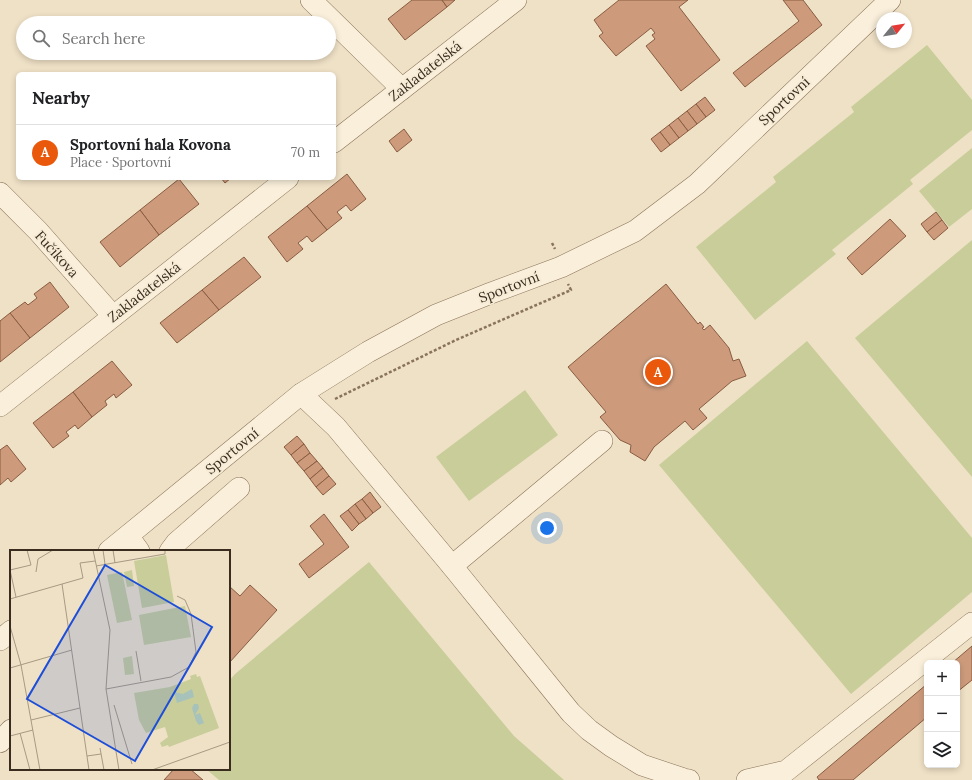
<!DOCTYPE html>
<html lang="en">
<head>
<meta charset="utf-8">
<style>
	:root { --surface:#fff; --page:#f2f2f2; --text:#202124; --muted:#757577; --line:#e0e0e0; --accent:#ea580c }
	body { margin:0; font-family:Lora,serif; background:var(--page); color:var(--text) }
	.controls { position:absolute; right:12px; bottom:12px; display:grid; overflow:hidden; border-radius:6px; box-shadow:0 2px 6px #0003 }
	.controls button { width:36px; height:36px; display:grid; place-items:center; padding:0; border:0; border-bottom:1px solid var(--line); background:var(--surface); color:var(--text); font:20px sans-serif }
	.compass { position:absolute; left:876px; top:12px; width:36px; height:36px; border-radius:50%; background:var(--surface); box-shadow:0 2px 6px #0003; rotate:60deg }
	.you { position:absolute; left:547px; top:528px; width:14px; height:14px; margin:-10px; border:3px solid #fff; border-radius:50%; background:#1a73e8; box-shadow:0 0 0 6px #1a73e833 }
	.badge { display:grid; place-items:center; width:26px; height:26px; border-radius:50%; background:var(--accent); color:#fff; font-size:13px; font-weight:700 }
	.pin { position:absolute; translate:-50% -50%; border:2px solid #fff; box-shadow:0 1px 4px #0006 }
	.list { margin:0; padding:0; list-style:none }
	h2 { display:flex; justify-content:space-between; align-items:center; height:52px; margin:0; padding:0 16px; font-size:17px }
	h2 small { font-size:13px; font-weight:400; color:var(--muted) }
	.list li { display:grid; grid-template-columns:26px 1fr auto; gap:12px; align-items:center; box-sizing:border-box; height:56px; padding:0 16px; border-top:1px solid var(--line) }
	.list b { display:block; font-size:15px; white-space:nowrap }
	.list p { margin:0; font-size:13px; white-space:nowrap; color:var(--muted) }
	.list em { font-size:13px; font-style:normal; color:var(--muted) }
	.icon { flex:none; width:22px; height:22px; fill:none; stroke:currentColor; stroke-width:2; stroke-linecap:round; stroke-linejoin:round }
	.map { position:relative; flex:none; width:972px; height:780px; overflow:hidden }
	.search { position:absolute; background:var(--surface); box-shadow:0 2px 6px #0003; left:16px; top:16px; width:320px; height:44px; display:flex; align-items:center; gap:10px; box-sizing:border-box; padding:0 14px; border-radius:22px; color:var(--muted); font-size:15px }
	.panel { position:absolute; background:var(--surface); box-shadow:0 2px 6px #0003; left:16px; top:72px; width:320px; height:108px; border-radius:6px }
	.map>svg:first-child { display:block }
	.green { fill:#c8cd9a }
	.building { fill:#cd9b7c; stroke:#895c41 }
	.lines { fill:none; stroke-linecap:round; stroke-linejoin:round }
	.minor-casing { stroke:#8a735b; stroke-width:22 }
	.path { stroke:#8a735b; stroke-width:2.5; stroke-dasharray:3 2; stroke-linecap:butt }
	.minor { stroke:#f9efda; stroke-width:21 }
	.labels { text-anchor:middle; stroke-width:3.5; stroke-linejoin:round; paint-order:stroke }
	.street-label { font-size:14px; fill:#3a2c1f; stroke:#f6ecd6 }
	.inset-road { fill:none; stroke:#a79983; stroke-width:1 }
	.view { fill:#1d4ed8; fill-opacity:0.15; stroke:#1d4ed8; stroke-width:2 }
	.inset-edge { fill:none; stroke:#3a2c1f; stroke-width:2 }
</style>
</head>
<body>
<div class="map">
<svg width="972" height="780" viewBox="0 0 972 780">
	<rect width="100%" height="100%" fill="#efe1c6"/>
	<!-- green -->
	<g class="green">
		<polygon points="927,45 972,100 972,130 910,180 913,184 832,250 836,254 755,320 696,247 776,182 773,177 854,112 851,107"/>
		<polygon points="972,148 972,209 949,227 919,191"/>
		<polygon points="972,240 972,477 855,338"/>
		<polygon points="807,341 972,538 972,592 851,694 659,465"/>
		<polygon points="525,390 558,435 469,501 436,457"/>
		<polygon points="369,562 514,736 564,780 219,780 206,769 229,769 229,681 235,674"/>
	</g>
	<!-- building -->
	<g class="building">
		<polygon points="412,0 442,0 447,7 405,40 388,19"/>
		<polygon points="442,0 455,0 447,7"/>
		<polygon points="619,0 688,0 679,7 720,60 681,91 646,46 655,39 652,35 655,33 651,28 616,56 599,36 603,33 594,20"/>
		<polygon points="783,0 803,0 822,25 745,87 733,73 799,21"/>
		<polygon points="705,97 715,110 706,117 696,104"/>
		<polygon points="696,104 706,117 697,124 687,111"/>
		<polygon points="687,111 697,124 688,131 678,118"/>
		<polygon points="678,118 688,131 679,138 669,125"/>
		<polygon points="669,125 679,138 670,145 660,132"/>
		<polygon points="404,129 412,140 397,152 389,141"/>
		<polygon points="660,132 670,145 661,152 651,139"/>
		<polygon points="347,174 366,199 351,211 346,205 337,212 342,218 327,230 307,206"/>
		<polygon points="221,178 231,178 225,183"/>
		<polygon points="179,179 199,204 159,235 140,210"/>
		<polygon points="307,206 327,230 312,242 307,236 298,243 303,249 287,262 268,237"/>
		<polygon points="140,210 159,235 120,267 100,242"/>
		<polygon points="936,212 942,220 927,232 921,224"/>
		<polygon points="890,219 906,236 862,275 847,258"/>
		<polygon points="942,220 948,228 934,240 927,232"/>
		<polygon points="244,257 261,277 219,310 202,290"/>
		<polygon points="50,282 69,307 30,338 10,313 25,302 28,305 37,298 34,294"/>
		<polygon points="666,284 698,324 700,322 704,327 702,328 704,330 710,325 729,348 733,361 739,359 746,376 732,381 699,409 707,418 693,430 685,421 654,447 645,461 630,452 631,445 620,440 600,417 606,412 568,367"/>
		<polygon points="202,290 219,310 177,343 160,323"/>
		<polygon points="10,313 30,338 0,362 0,321"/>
		<polygon points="112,361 132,385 116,398 114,394 105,401 107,405 92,417 73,392"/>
		<polygon points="73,392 92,417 78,429 75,425 66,432 69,436 53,448 33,423"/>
		<polygon points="297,436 304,444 291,455 284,447"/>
		<polygon points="304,444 310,453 297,463 291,455"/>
		<polygon points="7,445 26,469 11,482 8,478 0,485 0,450"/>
		<polygon points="310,453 317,461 304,471 297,463"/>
		<polygon points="317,461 323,468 310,479 304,471"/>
		<polygon points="323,468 329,476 316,487 310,479"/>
		<polygon points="329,476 336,484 323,495 316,487"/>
		<polygon points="370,492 381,507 373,513 362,499"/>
		<polygon points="362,499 373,513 366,519 355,504"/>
		<polygon points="355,504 366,519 359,524 348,510"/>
		<polygon points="348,510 359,524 352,531 340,516"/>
		<polygon points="324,514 349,547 309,578 299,564 324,544 310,526"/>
		<polygon points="250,585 277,610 229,663 229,586 240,596"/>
		<polygon points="972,646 972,680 957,692 957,663 952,663"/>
		<polygon points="927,684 927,717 853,780 819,780 817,777"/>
		<polygon points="174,769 190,769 203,780 164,780"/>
	</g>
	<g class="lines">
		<defs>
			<g id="minor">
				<polyline points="311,0 402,89"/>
				<polyline points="334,142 516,0"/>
				<polyline points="0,193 38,231 113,316"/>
				<polyline points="301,394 336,427 452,566 571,713 589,730 611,746 642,765 684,779 689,780"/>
				<polyline points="0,406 288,178"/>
				<polyline points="128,536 139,551"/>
				<polyline points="109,551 301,394 368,352 436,315 491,293 561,267 635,231 697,184 890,0"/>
				<polyline points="170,551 176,543 239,488"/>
				<polyline points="452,566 602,441"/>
				<polyline points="0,640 11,631"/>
				<polyline points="0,742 11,730"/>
				<polyline points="747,780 786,771 972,623"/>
			</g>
		</defs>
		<!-- minor casing -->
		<use href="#minor" class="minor-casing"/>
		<!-- path -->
		<g class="path">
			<polyline points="552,243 555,249"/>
			<polyline points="335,399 456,340 571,290 568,284"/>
		</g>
		<!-- minor -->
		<use href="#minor" class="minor"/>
	</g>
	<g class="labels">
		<!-- street labels -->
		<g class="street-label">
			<text transform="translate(425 71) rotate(-38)" y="5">Zakladatelská</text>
			<text transform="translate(784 101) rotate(-43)" y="5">Sportovní</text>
			<text transform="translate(57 254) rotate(48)" y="5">Fučíkova</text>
			<text transform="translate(509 287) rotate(-21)" y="5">Sportovní</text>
			<text transform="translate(144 292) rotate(-38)" y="5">Zakladatelská</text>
			<text transform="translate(232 451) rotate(-39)" y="5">Sportovní</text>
		</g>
	</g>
	<!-- overview -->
	<g transform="translate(10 550)">
		<rect width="220" height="220" fill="#efe1c6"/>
		<path d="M156 5 164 52 132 58 124 11ZM122 20 124 36 117 37 114 22ZM112 22 122 70 107 73 97 25ZM175 56 181 87 134 95 129 65ZM122 106 124 124 115 125 113 108ZM186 124 187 127 190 126 209 178 159 197 158 195 152 197 150 193 158 187 155 177 136 183 129 170 124 143 160 137 181 129 180 126Z" fill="#c8cd9a"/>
		<path d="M182 139 184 147 167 153 164 142 173 144ZM184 154H188L189 158 185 165 190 163 194 173 189 175 186 171 182 158Z" fill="#a7c2ba"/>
		<path class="inset-road" d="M83 0 100 80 96 139 109 220M93 0 95 14M103 0 105 13M86 16 155 4V0M0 20 21 15 17 0M0 20 6 47M26 22 28 9 43 0M52 34 79 220M0 49 73 28 70 13 85 11M0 76 11 115 30 220M126 101 131 131M0 118 62 100M96 139 161 127 179 117 186 102 181 64 175 50 167 46M104 155 122 214M21 170 70 158M10 183 20 220M0 186 23 180M90 198 94 220M77 206 91 204M142 220 220 192"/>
		<path class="view" d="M95 15 202 77 125 211 17 149Z"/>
		<rect width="220" height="220" class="inset-edge"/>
	</g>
</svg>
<div class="controls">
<button>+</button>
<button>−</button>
<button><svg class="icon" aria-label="layers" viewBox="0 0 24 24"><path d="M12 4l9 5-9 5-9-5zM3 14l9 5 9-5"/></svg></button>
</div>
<svg class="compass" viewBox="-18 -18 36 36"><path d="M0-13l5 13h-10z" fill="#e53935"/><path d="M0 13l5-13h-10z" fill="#757577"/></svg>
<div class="you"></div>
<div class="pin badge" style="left:658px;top:372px">A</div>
<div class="search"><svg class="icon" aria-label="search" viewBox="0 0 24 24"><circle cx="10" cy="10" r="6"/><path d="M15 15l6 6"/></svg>Search here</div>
<section class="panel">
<h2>Nearby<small></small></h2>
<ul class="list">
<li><span class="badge">A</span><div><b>Sportovní hala Kovona</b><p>Place · Sportovní</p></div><em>70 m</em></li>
</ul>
</section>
</div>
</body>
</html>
